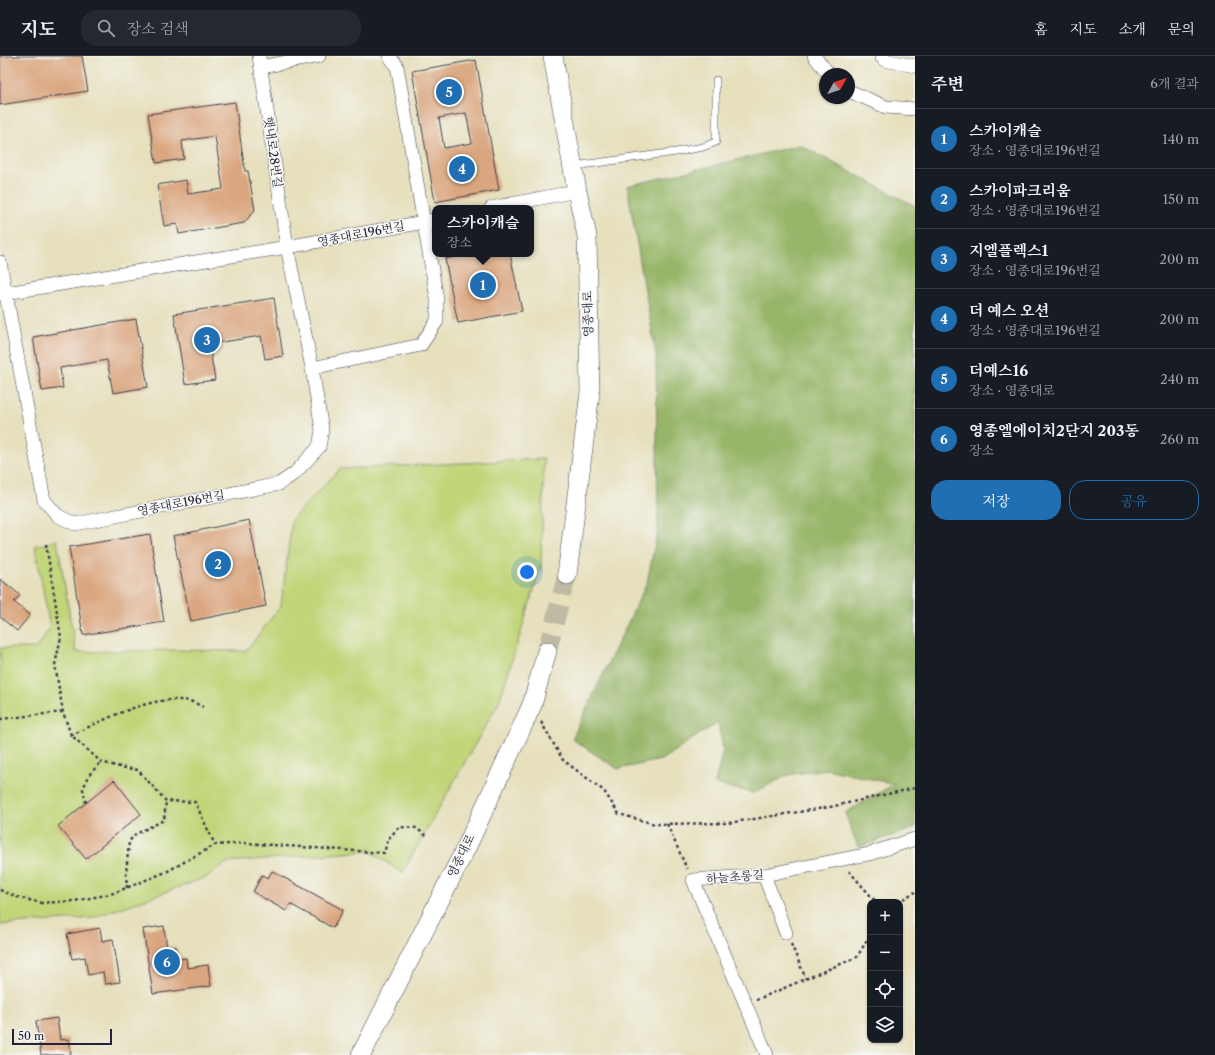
<!DOCTYPE html>
<html lang="ko">
<head>
<meta charset="utf-8">
<style>
	:root { --surface:#171b24; --page:#242831; --text:#f1f3f6; --muted:#9ea1a6; --line:#363941; --accent:#1f6fb2 }
	body { margin:0; font-family:"Libre Caslon Text","Noto Serif KR",serif; background:var(--page); color:var(--text) }
	.controls { position:absolute; right:12px; bottom:12px; display:grid; overflow:hidden; border-radius:8px; box-shadow:0 1px 3px #0004 }
	.controls button { width:36px; height:36px; display:grid; place-items:center; padding:0; border:0; border-bottom:1px solid var(--line); background:var(--surface); color:var(--text); font:20px sans-serif }
	.compass { position:absolute; left:819px; top:12px; width:36px; height:36px; border-radius:50%; background:var(--surface); box-shadow:0 1px 3px #0004; rotate:50deg }
	.scale { position:absolute; left:12px; bottom:10px; width:100px; box-sizing:border-box; padding-left:4px; border:2px solid #22223b; border-top:0; font-size:11px; line-height:14px; white-space:nowrap; color:#22223b; -webkit-text-stroke:3px #f6f6f2; paint-order:stroke }
	.you { position:absolute; left:527px; top:516px; width:14px; height:14px; margin:-10px; border:3px solid #fff; border-radius:50%; background:#1a73e8; box-shadow:0 0 0 6px #1a73e833 }
	.badge { display:grid; place-items:center; width:26px; height:26px; border-radius:50%; background:var(--accent); color:#fff; font-size:13px; font-weight:700 }
	.pin { position:absolute; translate:-50% -50%; border:2px solid #fff; box-shadow:0 1px 4px #0006 }
	.popup { position:absolute; left:432px; top:149px; width:102px; height:52px; box-sizing:border-box; display:grid; place-content:center; border-radius:8px; background:var(--surface); filter:drop-shadow(0 1px 3px #0005); font-size:13px; white-space:nowrap; color:var(--muted) }
	.popup b { font-size:15px; color:var(--text) }
	.popup::after { content:''; position:absolute; left:50%; top:100%; margin-left:-8px; border:8px solid transparent; border-top-color:var(--surface) }
	.list { margin:0; padding:0; list-style:none }
	h2 { display:flex; justify-content:space-between; align-items:center; height:52px; margin:0; padding:0 16px; font-size:17px }
	h2 small { font-size:13px; font-weight:400; color:var(--muted) }
	.list li { display:grid; grid-template-columns:26px 1fr auto; gap:12px; align-items:center; box-sizing:border-box; height:60px; padding:0 16px; border-top:1px solid var(--line) }
	.list b { display:block; font-size:15px; white-space:nowrap }
	.list p { margin:0; font-size:13px; white-space:nowrap; color:var(--muted) }
	.list em { font-size:13px; font-style:normal; color:var(--muted) }
	.actions { display:flex; gap:8px; padding:12px 16px }
	.actions a { flex:1; padding:9px 0; border:1px solid var(--accent); border-radius:16px; text-align:center; font-size:14px; color:var(--accent) }
	.actions .main { background:var(--accent); color:#fff }
	.icon { flex:none; width:22px; height:22px; fill:none; stroke:currentColor; stroke-width:2; stroke-linecap:round; stroke-linejoin:round }
	.map { position:relative; flex:none; width:915px; height:999px; overflow:hidden }
	header { display:flex; align-items:center; gap:24px; box-sizing:border-box; height:56px; padding:0 20px; background:var(--surface); border-bottom:1px solid var(--line) }
	header strong { font-size:19px }
	nav { display:flex; gap:22px; margin-inline-start:auto; font-size:14px }
	.search { width:280px; height:36px; background:var(--page); display:flex; align-items:center; gap:10px; box-sizing:border-box; padding:0 14px; border-radius:16px; color:var(--muted); font-size:15px }
	main { display:flex }
	aside { flex:1; background:var(--surface) }
	.map>svg:first-child { display:block }
	.green { fill:#c1d579; stroke:#727c5a }
	.forest { fill:#98b669; stroke:#5d6c52 }
	.building { fill:#daa67f; fill-rule:evenodd }
	.lines { fill:none; stroke-linecap:round; stroke-linejoin:round }
	.secondary-tunnel { stroke:#bfbaa3; stroke-width:19; stroke-dasharray:19 10; stroke-linecap:butt }
	.service-casing { stroke:#3f3e4e; stroke-width:8 }
	.minor-casing { stroke:#3f3e4e; stroke-width:14 }
	.secondary-casing { stroke:#3f3e4e; stroke-width:20 }
	.path { stroke:#3f3e4e; stroke-width:2.5; stroke-dasharray:3 3; stroke-linecap:butt }
	.service { stroke:#fff; stroke-width:7 }
	.minor { stroke:#fff; stroke-width:13 }
	.secondary { stroke:#fff; stroke-width:19 }
	.labels { text-anchor:middle; stroke-width:3; stroke-linejoin:round; paint-order:stroke }
	.street-label { font-size:12px; fill:#22223b; stroke:#f6f6f2 }
</style>
</head>
<body>
<header>
<strong>지도</strong>
<div class="search"><svg class="icon" aria-label="search" viewBox="0 0 24 24"><circle cx="10" cy="10" r="6"/><path d="M15 15l6 6"/></svg>장소 검색</div>
<nav><a>홈</a><a>지도</a><a>소개</a><a>문의</a></nav>
</header>
<main>
<div class="map">
<svg width="915" height="999" viewBox="0 0 915 999">
	<rect width="100%" height="100%" fill="#f6f6f2"/>
	<filter id="ink" filterUnits="userSpaceOnUse"><feTurbulence type="fractalNoise" baseFrequency=".025" numOctaves="2"/><feDisplacementMap in="SourceGraphic" scale="8" xChannelSelector="R" yChannelSelector="G"/><feConvolveMatrix kernelMatrix="1 2 1 2 8 2 1 2 1" color-interpolation-filters="sRGB"/></filter>
	<filter id="wash" filterUnits="userSpaceOnUse"><feTurbulence type="fractalNoise" baseFrequency=".012" numOctaves="4" result="noise"/><feDisplacementMap in="SourceGraphic" scale="16" xChannelSelector="R" yChannelSelector="G"/><feGaussianBlur stdDeviation="0.9" result="paint"/><feColorMatrix in="noise" values="0 0 0 0 0 0 0 0 0 0 0 0 0 0 0 0 0 1.4 0 .05"/><feComposite in="paint" operator="in"/></filter>
	<g filter="url(#wash)">
		<rect width="100%" height="100%" fill="#e6e0bd"/>
		<!-- green -->
		<polygon class="green" points="544,403 541,511 499,646 402,817 370,795 228,806 205,822 92,862 0,869 0,592 36,592 50,572 35,489 46,488 57,484 76,596 168,594 246,595 281,550 292,463 340,413"/>
		<!-- forest -->
		<polygon class="forest" points="800,89 915,150 915,772 858,791 845,757 894,728 826,713 788,719 753,737 715,728 723,693 718,666 661,704 618,713 572,683 647,527 658,473 656,298 627,130"/>
		<g id="blocks">
			<!-- building -->
			<g class="building">
				<polygon points="0,0 82,0 88,35 0,49"/>
				<path d="M476 4 499 134 435 146 412 15ZM466 57 472 87 444 92 439 62Z"/>
				<polygon points="235,46 245,115 248,115 255,154 244,167 179,178 177,168 164,170 157,129 186,124 188,138 223,133 215,80 182,85 184,103 156,107 148,58"/>
				<polygon points="472,198 510,198 522,255 458,267 445,203"/>
				<polygon points="274,242 283,300 265,303 261,280 209,288 215,324 185,328 174,258"/>
				<polygon points="136,263 148,331 113,337 107,304 60,312 63,332 42,335 33,281"/>
				<polygon points="249,464 266,550 191,565 173,480"/>
				<polygon points="150,478 164,566 83,579 69,491"/>
				<polygon points="0,523 20,539 14,546 30,559 17,575 0,561"/>
				<polygon points="114,724 141,758 86,803 58,770"/>
				<polygon points="272,815 343,854 333,872 290,848 286,855 253,836 262,819 268,822"/>
				<polygon points="164,870 167,892 176,891 178,903 186,902 187,912 208,909 211,930 153,938 143,873"/>
				<polygon points="100,872 102,885 113,883 120,926 105,928 103,916 88,919 85,901 72,903 67,878"/>
				<polygon points="57,962 60,984 69,983 71,999 41,999 36,965"/>
			</g>
		</g>
	</g>
	<g filter="url(#ink)">
		<use href="#blocks" fill-opacity="0" stroke="#3f3e4e" stroke-width="1"/>
		<g class="lines">
			<!-- secondary-tunnel -->
			<polyline class="secondary-tunnel" points="547,595 567,519"/>
			<defs>
				<polyline id="service" points="574,110 676,96 703,91 716,86 716,24"/>
				<g id="minor">
					<polyline points="814,0 829,18"/>
					<polyline points="881,0 884,4 915,10"/>
					<polyline points="261,11 319,0"/>
					<polyline points="849,35 886,51 915,53"/>
					<polyline points="491,152 577,135"/>
					<polyline points="0,206 44,444 58,460 75,468 279,428 295,417 319,391 322,374 312,312 287,191 259,0"/>
					<polyline points="0,238 287,191 435,164"/>
					<polyline points="312,312 421,289 437,265 437,243 397,10 389,0"/>
					<polyline points="764,819 786,877"/>
					<polyline points="767,999 693,824 764,819 869,798 915,783"/>
				</g>
				<g id="secondary">
					<polyline points="553,0 577,135 587,180 590,336 567,519"/>
					<polyline points="361,999 467,790 532,649 547,595"/>
				</g>
			</defs>
			<!-- service casing -->
			<use href="#service" class="service-casing"/>
			<!-- minor casing -->
			<use href="#minor" class="minor-casing"/>
			<!-- secondary casing -->
			<use href="#secondary" class="secondary-casing"/>
			<!-- path -->
			<g class="path">
				<polyline points="46,488 61,581 55,609 63,656 71,679 101,706 120,711 138,714 166,745 195,746 215,789"/>
				<polyline points="0,663 63,656"/>
				<polyline points="541,666 563,704 604,735 619,758 655,768 728,767 830,751 915,732"/>
				<path d="M71 679C105 664 151 638 189 645 194 646 199 649 203 651"/>
				<polyline points="86,747 83,733 89,719 101,706"/>
				<polyline points="667,768 687,813"/>
				<polyline points="849,815 876,846"/>
				<polyline points="127,832 126,817 129,786 134,779 164,764 166,745"/>
				<polyline points="0,834 17,841 42,847 74,845 111,838 166,816 215,789 245,787 384,797 388,783 399,771 416,772 428,781"/>
				<polyline points="898,846 915,836"/>
				<polyline points="791,888 806,923"/>
				<polyline points="756,944 857,901 870,879"/>
			</g>
			<!-- service -->
			<use href="#service" class="service"/>
			<!-- minor -->
			<use href="#minor" class="minor"/>
			<!-- secondary -->
			<use href="#secondary" class="secondary"/>
		</g>
	</g>
	<g class="labels">
		<!-- street labels -->
		<g class="street-label">
			<text transform="translate(273 96) rotate(82)" y="4">햇내로28번길</text>
			<text transform="translate(361 178) rotate(-11)" y="4">영종대로196번길</text>
			<text transform="translate(588 258) rotate(-91)" y="4">영종대로</text>
			<text transform="translate(181 447) rotate(-11)" y="4">영종대로196번길</text>
			<text transform="translate(461 800) rotate(-64)" y="4">영종대로</text>
			<text transform="translate(735 821) rotate(-5)" y="4">하늘초롱길</text>
		</g>
	</g>
</svg>
<div class="controls">
<button>+</button>
<button>−</button>
<button><svg class="icon" aria-label="locate" viewBox="0 0 24 24"><circle cx="12" cy="12" r="6"/><path d="M12 2v4M12 18v4M2 12h4M18 12h4"/></svg></button>
<button><svg class="icon" aria-label="layers" viewBox="0 0 24 24"><path d="M12 4l9 5-9 5-9-5zM3 14l9 5 9-5"/></svg></button>
</div>
<svg class="compass" viewBox="-18 -18 36 36"><path d="M0-13l5 13h-10z" fill="#e53935"/><path d="M0 13l5-13h-10z" fill="#9ea1a6"/></svg>
<div class="scale">50 m</div>
<div class="you"></div>
<div class="pin badge" style="left:483px;top:229px">1</div>
<div class="popup"><b>스카이캐슬</b>장소</div>
<div class="pin badge" style="left:218px;top:508px">2</div>
<div class="pin badge" style="left:207px;top:284px">3</div>
<div class="pin badge" style="left:462px;top:113px">4</div>
<div class="pin badge" style="left:449px;top:36px">5</div>
<div class="pin badge" style="left:167px;top:906px">6</div>
</div>
<aside>
<h2>주변<small>6개 결과</small></h2>
<ul class="list">
<li><span class="badge">1</span><div><b>스카이캐슬</b><p>장소 · 영종대로196번길</p></div><em>140 m</em></li>
<li><span class="badge">2</span><div><b>스카이파크리움</b><p>장소 · 영종대로196번길</p></div><em>150 m</em></li>
<li><span class="badge">3</span><div><b>지엘플렉스1</b><p>장소 · 영종대로196번길</p></div><em>200 m</em></li>
<li><span class="badge">4</span><div><b>더 예스 오션</b><p>장소 · 영종대로196번길</p></div><em>200 m</em></li>
<li><span class="badge">5</span><div><b>더예스16</b><p>장소 · 영종대로</p></div><em>240 m</em></li>
<li><span class="badge">6</span><div><b>영종엘에이치2단지 203동</b><p>장소</p></div><em>260 m</em></li>
</ul>
<div class="actions"><a class="main">저장</a><a>공유</a></div>
</aside>
</main>
</body>
</html>
